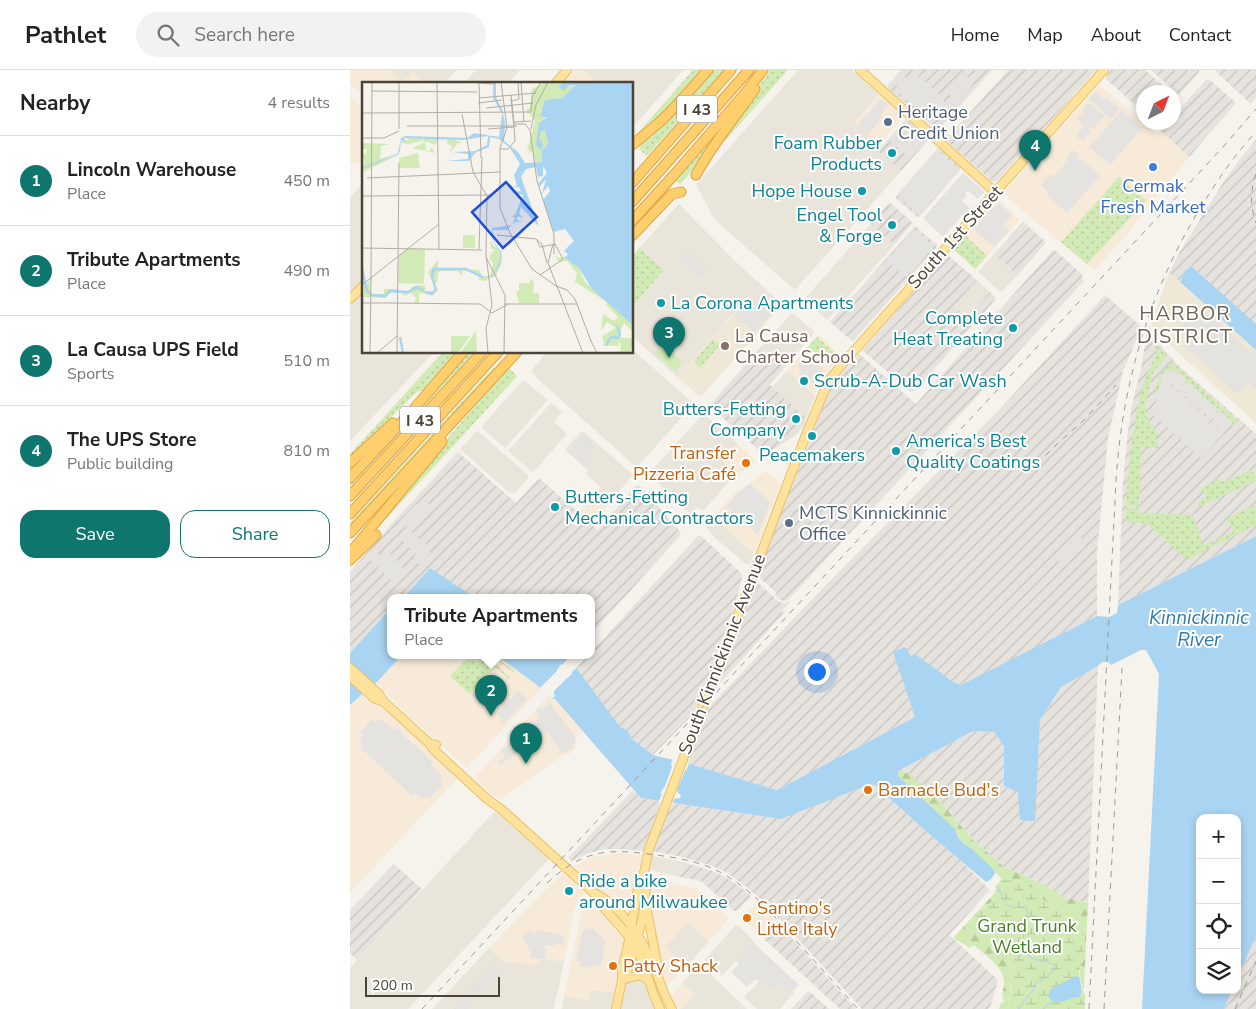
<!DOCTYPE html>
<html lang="en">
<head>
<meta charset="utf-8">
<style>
	:root { --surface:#fff; --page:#f2f2f2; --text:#222; --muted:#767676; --line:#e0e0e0; --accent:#0f766e }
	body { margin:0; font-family:"Nunito Sans",sans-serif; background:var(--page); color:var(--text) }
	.controls { position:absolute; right:15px; bottom:15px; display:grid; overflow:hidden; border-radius:10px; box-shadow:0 2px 8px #0003 }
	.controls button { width:45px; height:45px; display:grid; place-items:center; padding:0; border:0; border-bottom:1px solid var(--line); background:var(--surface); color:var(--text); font:25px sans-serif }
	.compass { position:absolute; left:786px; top:15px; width:45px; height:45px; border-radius:50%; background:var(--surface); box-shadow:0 2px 8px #0003; rotate:42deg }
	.scale { position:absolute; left:15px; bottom:12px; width:135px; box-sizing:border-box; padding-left:5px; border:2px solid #4b4439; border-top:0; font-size:14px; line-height:18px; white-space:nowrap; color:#4b4439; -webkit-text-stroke:4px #fff; paint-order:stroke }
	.you { position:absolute; left:466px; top:601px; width:18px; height:18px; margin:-12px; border:4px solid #fff; border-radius:50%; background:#1a73e8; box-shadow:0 0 0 8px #1a73e833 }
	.badge { display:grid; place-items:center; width:32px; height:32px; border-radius:50%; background:var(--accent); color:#fff; font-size:16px; font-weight:700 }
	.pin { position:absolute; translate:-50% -41px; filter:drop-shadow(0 1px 2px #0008) }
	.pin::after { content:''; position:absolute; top:26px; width:18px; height:15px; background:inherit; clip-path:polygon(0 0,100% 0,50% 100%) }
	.popup { position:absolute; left:37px; top:524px; width:208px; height:65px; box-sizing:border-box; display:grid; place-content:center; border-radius:10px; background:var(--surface); filter:drop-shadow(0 1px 4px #0005); font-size:16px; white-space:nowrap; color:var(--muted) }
	.popup b { font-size:19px; color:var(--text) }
	.popup::after { content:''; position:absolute; left:50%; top:100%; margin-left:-10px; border:10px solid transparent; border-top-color:var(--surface) }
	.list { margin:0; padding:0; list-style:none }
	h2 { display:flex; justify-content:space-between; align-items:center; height:65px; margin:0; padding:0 20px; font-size:21px }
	h2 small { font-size:16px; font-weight:400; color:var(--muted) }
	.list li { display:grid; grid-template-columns:32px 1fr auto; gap:15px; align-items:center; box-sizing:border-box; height:90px; padding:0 20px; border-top:1px solid var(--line) }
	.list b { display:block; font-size:19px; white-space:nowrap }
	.list p { margin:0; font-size:16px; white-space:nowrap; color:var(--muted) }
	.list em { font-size:16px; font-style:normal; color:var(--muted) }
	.actions { display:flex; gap:10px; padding:15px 20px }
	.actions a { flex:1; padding:11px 0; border:1px solid var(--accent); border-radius:15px; text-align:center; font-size:18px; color:var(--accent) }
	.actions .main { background:var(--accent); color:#fff }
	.icon { flex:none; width:28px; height:28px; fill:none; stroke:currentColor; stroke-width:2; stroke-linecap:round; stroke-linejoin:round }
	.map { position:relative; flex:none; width:906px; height:939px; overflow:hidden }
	header { display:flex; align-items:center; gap:30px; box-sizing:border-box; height:70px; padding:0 25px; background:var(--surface); border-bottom:1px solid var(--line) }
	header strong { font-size:24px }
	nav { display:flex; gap:28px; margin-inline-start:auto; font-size:18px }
	.search { width:350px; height:45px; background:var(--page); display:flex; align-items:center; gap:12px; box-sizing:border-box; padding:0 18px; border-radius:28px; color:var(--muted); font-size:19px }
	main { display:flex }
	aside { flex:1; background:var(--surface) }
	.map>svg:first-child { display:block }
	.residential { fill:#eae5da }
	.commercial { fill:#f7ead8 }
	.industrial { fill:url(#industrial-furrows) }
	.education { fill:#efe8d6 }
	.green { fill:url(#green-dots) }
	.forest { fill:url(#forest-firs) }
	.wetland { fill:url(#wetland-marsh); fill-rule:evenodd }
	.pitch { fill:#d2eab5 }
	.parking { fill:#e5e3e0 }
	.water { fill:#a9d4f2 }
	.pier { fill:#f6f3ec }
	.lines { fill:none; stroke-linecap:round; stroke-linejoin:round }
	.stream { stroke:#a9d4f2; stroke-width:1 }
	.major-casing { stroke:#e6c16a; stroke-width:10 }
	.highway-casing { stroke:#e0a43c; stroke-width:11 }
	.major { stroke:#ffe39c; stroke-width:8 }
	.highway { stroke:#ffcf6e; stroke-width:9 }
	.rail { stroke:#9a9a9a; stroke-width:1; stroke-dasharray:6 6; stroke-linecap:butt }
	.service-dot { fill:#5c6f8a; stroke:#fff; stroke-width:2 }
	.culture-dot { fill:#0f9aa8; stroke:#fff; stroke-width:2 }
	.shop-dot { fill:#3f7fe0; stroke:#fff; stroke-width:2 }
	.education-dot { fill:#8d6e63; stroke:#fff; stroke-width:2 }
	.food-dot { fill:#e8710a; stroke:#fff; stroke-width:2 }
	.labels { text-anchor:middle; stroke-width:4; stroke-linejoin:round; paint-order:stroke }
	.shield { fill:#fff; stroke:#817c74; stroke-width:1 }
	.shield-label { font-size:16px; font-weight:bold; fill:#4b4439 }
	.service-label { font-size:18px; fill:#4e5e75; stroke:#fff; text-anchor:start }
	.culture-label { font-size:18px; fill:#0d838f; stroke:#fff; text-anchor:end }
	.shop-label { font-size:18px; fill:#366cbe; stroke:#fff }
	.street-label { font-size:18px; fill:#4b4439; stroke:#fff }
	.education-label { font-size:18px; fill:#785e54; stroke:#fff; text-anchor:start }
	.food-label { font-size:18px; fill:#c56008; stroke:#fff; text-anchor:start }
	.park-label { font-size:18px; fill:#4a7f2a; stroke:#fff }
	.water-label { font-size:19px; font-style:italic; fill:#2e7ab2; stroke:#fff }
	.quarter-label { font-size:20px; letter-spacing:1px; fill:#6e6250; stroke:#fff }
	.inset-river { fill:none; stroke:#a9d4f2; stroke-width:2.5 }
	.inset-road { fill:none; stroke:#b2ada4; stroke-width:1 }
	.view { fill:#1d4ed8; fill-opacity:0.15; stroke:#1d4ed8; stroke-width:2.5 }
	.inset-edge { fill:none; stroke:#4b4439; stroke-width:2.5 }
</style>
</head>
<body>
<header>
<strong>Pathlet</strong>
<div class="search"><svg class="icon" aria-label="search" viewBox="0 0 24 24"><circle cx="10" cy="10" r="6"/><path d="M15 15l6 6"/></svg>Search here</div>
<nav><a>Home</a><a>Map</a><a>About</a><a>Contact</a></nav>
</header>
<main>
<aside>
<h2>Nearby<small>4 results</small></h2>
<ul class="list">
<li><span class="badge">1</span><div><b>Lincoln Warehouse</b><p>Place</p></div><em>450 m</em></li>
<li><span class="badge">2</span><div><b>Tribute Apartments</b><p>Place</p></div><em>490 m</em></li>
<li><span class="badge">3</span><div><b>La Causa UPS Field</b><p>Sports</p></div><em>510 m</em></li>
<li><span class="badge">4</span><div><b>The UPS Store</b><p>Public building</p></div><em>810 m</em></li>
</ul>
<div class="actions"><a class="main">Save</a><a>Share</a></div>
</aside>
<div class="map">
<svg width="906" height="939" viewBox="0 0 906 939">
	<defs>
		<pattern id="industrial-furrows" width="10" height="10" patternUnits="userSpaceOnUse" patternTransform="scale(1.25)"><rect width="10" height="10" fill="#e6e2dd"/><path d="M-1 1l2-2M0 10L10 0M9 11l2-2" fill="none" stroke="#c7c3be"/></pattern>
		<pattern id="green-dots" width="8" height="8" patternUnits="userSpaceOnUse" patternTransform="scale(1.25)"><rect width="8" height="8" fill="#d2eab5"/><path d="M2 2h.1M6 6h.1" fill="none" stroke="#b6ca9c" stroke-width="1.8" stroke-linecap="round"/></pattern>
		<pattern id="forest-firs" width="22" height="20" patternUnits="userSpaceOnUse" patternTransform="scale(1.25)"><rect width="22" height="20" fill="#d2eab5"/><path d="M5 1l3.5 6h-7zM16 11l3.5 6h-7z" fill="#b6ca9c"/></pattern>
		<pattern id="wetland-marsh" width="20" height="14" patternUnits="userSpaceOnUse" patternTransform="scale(1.25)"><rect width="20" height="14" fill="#d2eab5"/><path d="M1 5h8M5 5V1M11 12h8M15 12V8" fill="none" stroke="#b6ca9c"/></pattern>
	</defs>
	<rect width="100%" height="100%" fill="#f6f3ec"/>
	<!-- residential -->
	<g class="residential">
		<polygon points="40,0 106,0 93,14 76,14 63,2 53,12"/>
		<polygon points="126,0 168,0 169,1 157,14 113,14"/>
		<polygon points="233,0 333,0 283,57 282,14 248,14"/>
		<polygon points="448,0 502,0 530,26 528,26 505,52 532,76 528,81 551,101 445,220 365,150 346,115"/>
		<polygon points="14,113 14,209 0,224 0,128"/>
		<polygon points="329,134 385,191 432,234 423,245 400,225 327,307 283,267 283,236 314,200 289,178"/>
		<polygon points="521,154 544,175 477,250 455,230 456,227"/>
		<polygon points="644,184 668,205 651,222 628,202"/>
		<polygon points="627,210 640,222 617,248 604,236"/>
		<polygon points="14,221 14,282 83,283 0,371 0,236"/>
		<polygon points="441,244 444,244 465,262 434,298 411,277"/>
		<polygon points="283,280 344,334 287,397 285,396 188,309 182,302 182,300 196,283 282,282"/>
		<polygon points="437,301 465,326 456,348 422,317"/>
		<polygon points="173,310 175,311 198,330 155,378 133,359 132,356"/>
		<polygon points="201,333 212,342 204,352 217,364 184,401 182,402 158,381"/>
		<polygon points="353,344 355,345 388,374 373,391 388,405 377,414 353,441 348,437 341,444 320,425 305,409 304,402 305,397"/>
		<polygon points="126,362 129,362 178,405 178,408 165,423 159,423 156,420 110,379"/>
		<polygon points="231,362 234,362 282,404 281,407 261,431 249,421 252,418 236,404 238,400 215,380"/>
		<polygon points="363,447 404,483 400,494 397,494 392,491 361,464 356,456"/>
		<polygon points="145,741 199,789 58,939 0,939 0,898"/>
		<polygon points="302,786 333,792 330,807 301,800 300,798"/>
		<polygon points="338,852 359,871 336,897 315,877"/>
		<polygon points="386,855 388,856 404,871 372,906 355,891 355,889"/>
		<polygon points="139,878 154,892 189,894 190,889 214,891 204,939 82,939"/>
		<polygon points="349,895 352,896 397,939 330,939 345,925 332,913 347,896"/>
		<polygon points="289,907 295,911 299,924 305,939 271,939 277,912"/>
		<polygon points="411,909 424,921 432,913 444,923 430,939 407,939 394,927"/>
		<polygon points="241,920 264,922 261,939 212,939 214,926 238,930"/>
	</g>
	<!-- commercial -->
	<g class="commercial">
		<polygon points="0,0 40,0 53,12 63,2 76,14 14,14 14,26 0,14"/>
		<polygon points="223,0 233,0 248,14 215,14 214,12 214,9"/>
		<polygon points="749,15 751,16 803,61 807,63 810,60 839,87 776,165 744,201 655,125 654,122"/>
		<polygon points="0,26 14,39 14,92 0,93"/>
		<polygon points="529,26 531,26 554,46 530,74 505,52"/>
		<polygon points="645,130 650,131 670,150 637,186 615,165"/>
		<polygon points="467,266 469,266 489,284 489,287 473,307 465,326 437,301"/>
		<polygon points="388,374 405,390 405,392 388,405 373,391"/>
		<polygon points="414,402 417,402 430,413 430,416 404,483 363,447 384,424"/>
		<polygon points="249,421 261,431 241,453 229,443"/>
		<polygon points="52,585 146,585 156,591 191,619 122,692 121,694 117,698 44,633 42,629 32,619 32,618 26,612"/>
		<polygon points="12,624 35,641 38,641 110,705 107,710 104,711 0,823 0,635"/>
		<polygon points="198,626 202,629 205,629 233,662 226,668 226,674 225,680 219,684 213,685 149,730 146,726 143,726 128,711 126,708 126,703 132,700"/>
		<polygon points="268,783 292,785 283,828 280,834 274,837 266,834 224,797 231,792 243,787"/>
		<polygon points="214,803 233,820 234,823 226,836 224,841 214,891 190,889 189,895 154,892 139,878 199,816"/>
		<polygon points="304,808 347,819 379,848 359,871 338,852 315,877 336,897 318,915 314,912 300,842 299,811 301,809"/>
		<polygon points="238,831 244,832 275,868 264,922 241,920 238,930 214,926 231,844 234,837"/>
		<polygon points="407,832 429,854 414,869 393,848"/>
		<polygon points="332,913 345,925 330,939 329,939 320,928 320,926"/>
	</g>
	<!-- industrial -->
	<g class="industrial">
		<polygon points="551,0 642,0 591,57 591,60 589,62 538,18 538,15"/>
		<polygon points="658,0 746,0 647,111 643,112 596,70 595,68 597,65 600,65"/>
		<polygon points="761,0 795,0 820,22 794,22 793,42 756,9 757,5"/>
		<polygon points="801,0 849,0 849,2 829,25"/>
		<polygon points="865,0 906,0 906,27 901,34 866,2"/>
		<polygon points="857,9 860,10 886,33 839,87 810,60 817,53 824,52 824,45"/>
		<polygon points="556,49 578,68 578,70 551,101 528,81"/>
		<polygon points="906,69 906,254 841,196 839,197 834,202 830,212 819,203 828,185 874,111 891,88"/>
		<polygon points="588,78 590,79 611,98 569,147 567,147 546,128 546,126"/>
		<polygon points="538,134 542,134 563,153 544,175 521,154"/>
		<polygon points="673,152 695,171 695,174 668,205 644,184"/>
		<polygon points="565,156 586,174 587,175 586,178 504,270 502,271 480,252"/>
		<polygon points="703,180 706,181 733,205 731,208 734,211 439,529 435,531 430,530 425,525 427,523 411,509 406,507 481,316 509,284 566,334"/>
		<polygon points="596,186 599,186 627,210 604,236 617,248 640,222 645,227 645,230 566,320 561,322 512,280"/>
		<polygon points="755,225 792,257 773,301 758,368 747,483 747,546 611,615 603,612 559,584 544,583 565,647 427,720 339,695 338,693 340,688 337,687 354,642 471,520 649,340"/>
		<polygon points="797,262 831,298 906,364 906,466 768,535 773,412 778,361 782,335 791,299"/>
		<polygon points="411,277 434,298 420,315 456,348 453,356 447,364 418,383 412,382 405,377 361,337 360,335"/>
		<polygon points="108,382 166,433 189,408 248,460 286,416 289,415 328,459 331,464 330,466 241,564 241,527 124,527 80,498 54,527 41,527 41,538 0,583 0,502 45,450"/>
		<polygon points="348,466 351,466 378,491 391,503 392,508 385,535 345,642 303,685 283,670 277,660 270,658 226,598 238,585 241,585 241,582"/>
		<polygon points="405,510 429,532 435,533 441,531 432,541 434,543 362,622"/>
		<polygon points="748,596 738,833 722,829 717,830 695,815 654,797 622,769 595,737 548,701 623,661 644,662 654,676 654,716 668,722 684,751 690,650 711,617"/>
		<polygon points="523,712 578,763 614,794 640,820 599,865 648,910 641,935 638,939 512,939 448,869 411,829 398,818 376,802 363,796 333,787 303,781 318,737 321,738 323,733 431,749"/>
		<polygon points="283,720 291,728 309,731 309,733 310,734 294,781 271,779 255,779 239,783 222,791 218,788"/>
		<polygon points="333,792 362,801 377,808 393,819 400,825 400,827 387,841 384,841 351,811 330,807"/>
		<polygon points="44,794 72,819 7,890 0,883 0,840"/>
		<polygon points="429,854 475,905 506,939 490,939 414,869"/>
		<polygon points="906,866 906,939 874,939 882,920 887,920 887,909"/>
		<polygon points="458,921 460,922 479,939 441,939"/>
	</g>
	<!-- education -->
	<g class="education">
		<polygon points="819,203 906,280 906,353 836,290 801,256 805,242"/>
		<polygon points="401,225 423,245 352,326 349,326 327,307"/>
	</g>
	<!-- green -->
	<g class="green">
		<polygon points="343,0 354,0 310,47 288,64 288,63"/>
		<polygon points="363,0 374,0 297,86 289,79 292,72 315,54"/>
		<polygon points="420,0 438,0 382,63 365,80"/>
		<polygon points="397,27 336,108 330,114 323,109"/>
		<polygon points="769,107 796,131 737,194 711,172"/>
		<polygon points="615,165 637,186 625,199 604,180 604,177"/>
		<polygon points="289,178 314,200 283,236 283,186"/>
		<polygon points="467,267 488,286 480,296 458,277"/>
		<polygon points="363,269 370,275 350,298 344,293 346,291 345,290"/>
		<path d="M805 273 817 286 803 303 795 337 798 350 808 365V378H791L789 436H776C778 396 783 356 792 318 794 308 803 292 807 282L804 276Z"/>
		<polygon points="92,283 109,283 74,321 68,321 46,342 32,361 0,391 0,384"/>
		<polygon points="117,283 123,283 0,417 0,411"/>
		<polygon points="822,292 888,351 883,356 881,355 883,352 870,341 867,343 866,342 868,339 854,327 851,329 850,327 852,325 838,312 836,314 834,313 836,310 818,299 810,307 813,310 811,312 808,323 807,324 805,322 809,306"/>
		<polygon points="144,297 147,300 0,459 0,453"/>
		<polygon points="158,297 167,306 119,359 8,479 87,381"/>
		<path d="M900 400 906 405V411L848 437C848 428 851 432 855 427V424L851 422 850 420 855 416H859L863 411 867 409C877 415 890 404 900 400Z"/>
		<polygon points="906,435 906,455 866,475 865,473 868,470 867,468 873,466 875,467 875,465 883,462 877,448"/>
		<polygon points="776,438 789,439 789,443 842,445 850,464 851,467 850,467 852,473 855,474 862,471 864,476 837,490 797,454 783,452 781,454 776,451"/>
		<polygon points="121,585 133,585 137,588 141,585 164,600 163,602 144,588 142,591 160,608 159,609 146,597 119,624 100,606"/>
	</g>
	<!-- forest -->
	<g class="forest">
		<path d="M548 701 558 703 576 717 595 737 622 769 654 797 695 815 717 830 722 829 738 833 734 917 733 918C725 901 736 883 735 864L731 866 730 871 727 874 725 873 727 851 715 842 706 839 696 832 687 825 682 818 672 813 662 810 652 809 620 778C614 774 608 768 606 761L547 706Z"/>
		<path d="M642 826 643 831 634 838 630 839 623 848 628 852 635 854 640 863 643 865 652 873 654 882 663 901V903L657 906V909C662 915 661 918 660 925 659 930 660 935 660 939H649L650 935 654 931C650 922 655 919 654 911 652 896 635 885 625 876H622L619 878C614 873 609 872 603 868Z"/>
	</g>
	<!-- wetland -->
	<path class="wetland" d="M652 809 662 810 672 813 682 818 687 825 696 832 706 839 718 843 727 852 725 873H728C730 870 730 866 733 863L735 864V878L729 902 731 916 735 925V939H660V925L662 917 656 907 657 906 662 903 663 901 654 882 652 873 643 865 640 863 635 854 628 852 623 848 630 839 634 838 643 831 642 826 647 819 645 817ZM730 909 731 921 727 927 721 928 703 918 719 911Z"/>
	<!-- pitch -->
	<polygon class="pitch" points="312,274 332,292 330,294 331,295 325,301 305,283"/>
	<!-- parking -->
	<g class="parking">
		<polygon points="563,1 595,29 593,32 594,33 601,26 598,23 615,4 622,10 621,12 623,14 602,39 598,37 594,41 594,42 596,44 590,52 586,49 582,52 546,20 548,17 546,15 553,6 556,8"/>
		<polygon points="745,21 755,30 757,28 770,39 761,49 738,29"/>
		<polygon points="531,29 538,35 530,45 532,47 519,65 508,54"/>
		<polygon points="738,33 741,35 742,35 755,46 743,59 741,57 739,59 741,62 733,71 726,66 734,56 727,49 733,42 734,43 732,40"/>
		<polygon points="772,40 792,58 760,95 739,77"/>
		<polygon points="555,51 577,69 560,88 539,70"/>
		<polygon points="723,80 729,86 726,90 728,90 730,88 750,106 717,143 697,125 699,122 691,115 701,104 704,106 718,91 716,88"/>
		<polygon points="588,81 610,100 569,145 548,126"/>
		<polygon points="613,103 635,122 628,129 618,121 615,124 617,126 612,131 620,138 615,144 613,144 593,167 573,148"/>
		<polygon points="649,133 662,145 653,155 659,161 644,177 623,159 644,136 646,137"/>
		<polygon points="564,159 584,177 561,203 560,202 556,207 536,190"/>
		<polygon points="337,180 357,199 350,208 330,190 331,187"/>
		<polygon points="401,227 421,244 404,263 384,245 398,229"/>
		<polygon points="849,236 902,283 905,281 906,282 906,319 898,312 887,324 835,277 842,270 829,258"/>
		<polygon points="454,283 473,300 472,303 468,307 467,307 467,310 465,316 453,305 452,306 449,303 451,300 448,297"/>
		<polygon points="818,299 822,302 825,300 836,310 834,313 836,314 838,312 852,325 850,328 852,329 854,327 868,339 866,341 867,343 870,341 883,352 874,362 862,350 864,348 863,346 860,348 846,336 848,334 847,332 844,334 820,313 823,311 821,309 815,314 817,317 819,314 843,335 841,338 842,339 845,337 859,350 857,352 858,354 861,352 874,363 851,388 803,344 811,312 813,310 810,307"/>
		<polygon points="232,366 234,366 245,377 238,385 244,391 237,399 218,382"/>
		<polygon points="400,414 420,432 408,465 376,437 390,421"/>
		<polygon points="75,430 81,436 60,458 58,456 56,457 49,451 66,434 69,436"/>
		<polygon points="59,459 81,479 79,482 80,483 70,494 63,488 66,484 48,467 55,460 57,461"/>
		<polygon points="728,465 734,470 712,494 706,488"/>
		<polygon points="21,480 26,484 36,486 39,483 54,498 42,511 16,486"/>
		<polygon points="143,601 153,610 131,634 121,625"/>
		<polygon points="168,621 177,629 163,644 160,641 162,645 153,654 151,652 150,646 147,643"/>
		<polygon points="200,633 225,667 224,677 213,684 197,662 184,671 177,660 190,647 186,641 190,637 192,639"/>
		<polygon points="22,649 25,652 31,649 44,660 46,658 83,692 81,695 92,706 92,709 90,712 93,715 80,728 77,726 74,728 72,728 65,724 62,726 11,678 13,676 10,671 13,666 10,663"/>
		<polygon points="165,669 172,679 150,695 148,692 155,687 151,681"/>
		<polygon points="238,857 240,860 243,858 256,872 253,876 255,877 251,897 242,895 241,898 230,896 231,892 226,891 232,862"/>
		<polygon points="187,860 215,866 213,875 205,873 204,876 195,875 194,878 196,879 195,889 181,888 181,884 175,871 172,867 177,861 186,864"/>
		<polygon points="403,872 449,915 442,922 432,913 424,921 411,909 408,911 405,909 397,917 381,902 389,894 386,891"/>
		<polygon points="144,895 153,903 128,930 125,928 119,939 103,939"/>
	</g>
	<!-- water -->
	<g class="water">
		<polygon points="841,196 906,254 906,280 830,212 834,202"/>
		<path d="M906 466V866L887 909V748H850V920H882L874 939H792L809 604 796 580H791L761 595 758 592H752L748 596 711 617 690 650 685 751 670 750 668 722 654 716V676L644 662 623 661 548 701V706L605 759 608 767 614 774 622 779 644 800 645 802C644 806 641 810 636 812L578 763 523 713 431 749 291 728 205 629H202L187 615 146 585H212L218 588 230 603 270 657 277 660 283 670 303 685 332 692 427 720 565 647 543 582 555 577 561 586 565 584 603 612 611 615 747 546 759 547 767 543 768 535Z"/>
		<polygon points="80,498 124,527 54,527"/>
		<polygon points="41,538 41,585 52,585 27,612 12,624 0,635 0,583"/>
		<path d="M726 906 729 907C731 912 732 921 730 927 717 927 709 939 698 927L699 923 701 919Z"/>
	</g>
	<!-- pier -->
	<g class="pier">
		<polygon points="219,587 228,596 222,602 222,604 215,610 204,621 204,624 205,626 202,629 190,618 206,602 210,595 213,594"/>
		<polygon points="324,688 338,692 339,693 337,699 335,701 327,720 328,723 331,725 330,728 324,729 322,735 308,733 312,724 310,723 315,716 322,697 321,693"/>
	</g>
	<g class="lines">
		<!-- stream -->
		<g class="stream">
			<path d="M647 817C652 823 654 834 661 837 667 839 672 835 677 838 679 845 675 848 674 854 672 865 674 875 679 886 687 892 698 891 707 896L697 907 686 913 684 919 668 939"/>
			<polyline points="693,939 702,931"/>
		</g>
		<defs>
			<g id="major">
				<polyline points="510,0 645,122"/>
				<polyline points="205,14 217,0"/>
				<polyline points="0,229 14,215"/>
				<polyline points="0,598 28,623 34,632 80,674 86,675"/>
				<polyline points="0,606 24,628 34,632"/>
				<path d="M80 674 83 679 137 729 151 739 243 822C273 838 293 869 305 900 311 914 314 926 322 939"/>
				<path d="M243 822C253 841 272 855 284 874 296 894 299 918 310 939"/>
				<polyline points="296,836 308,898"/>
				<polyline points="272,910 277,902 285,877 292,850 295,832 296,814 294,803 299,779 457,362 479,310 495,291 754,0"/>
				<polyline points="272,910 289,905 298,909"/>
				<polyline points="266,939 272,910 272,900 278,875 289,812 294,803"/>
			</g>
			<g id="highway">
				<polyline points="282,75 310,52 324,38 358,0"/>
				<path d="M346 105C362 74 385 48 405 19"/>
				<polyline points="282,113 381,0"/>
				<polyline points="282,132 399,0"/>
				<polyline points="282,151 323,106 396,22 413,0"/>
				<polyline points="282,166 322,124 331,122"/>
				<polyline points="0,393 43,353"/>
				<polyline points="0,408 62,341 113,282"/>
				<polyline points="0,426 132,282"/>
				<polyline points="0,444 148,282"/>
				<polyline points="0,463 167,282"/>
				<polyline points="0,483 92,372"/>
				<polyline points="0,490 26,465"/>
			</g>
		</defs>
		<!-- major casing -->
		<use href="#major" class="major-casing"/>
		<!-- highway casing -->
		<use href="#highway" class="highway-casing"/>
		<!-- major -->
		<use href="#major" class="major"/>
		<!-- highway -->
		<use href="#highway" class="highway"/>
		<!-- rail -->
		<g class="rail">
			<path d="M906 104C900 121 900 135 906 153"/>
			<polyline points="687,394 706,375 735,349 766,315"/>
			<path d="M197 813C231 782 254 778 298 784 322 787 346 790 368 801 400 817 425 847 449 874 469 896 488 917 508 939"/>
			<polyline points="72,939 873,77 906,39"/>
			<path d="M739 939 766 411C772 312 801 216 854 132 869 108 886 83 906 62"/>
			<polyline points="754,939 772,598"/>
			<polyline points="885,939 906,891"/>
		</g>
	</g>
	<!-- markers -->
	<g class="service-dot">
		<circle cx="538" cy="52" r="5"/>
		<circle cx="439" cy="453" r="5"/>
	</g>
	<g class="culture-dot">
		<circle cx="542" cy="83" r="5"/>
		<circle cx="512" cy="121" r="5"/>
		<circle cx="542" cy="155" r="5"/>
		<circle cx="311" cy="233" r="5"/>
		<circle cx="663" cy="258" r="5"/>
		<circle cx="454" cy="311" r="5"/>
		<circle cx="446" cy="349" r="5"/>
		<circle cx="462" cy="366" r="5"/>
		<circle cx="546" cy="381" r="5"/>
		<circle cx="205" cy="437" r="5"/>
		<circle cx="219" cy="821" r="5"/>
	</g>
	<circle class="shop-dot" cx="803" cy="97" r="5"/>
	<circle class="education-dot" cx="375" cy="276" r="5"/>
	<g class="food-dot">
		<circle cx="396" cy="393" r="5"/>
		<circle cx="518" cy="720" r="5"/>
		<circle cx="397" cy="848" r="5"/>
		<circle cx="263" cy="896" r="5"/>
	</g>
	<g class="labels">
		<!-- shield labels -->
		<g class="shield">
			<rect x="327" y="25.5" width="40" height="27" rx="4"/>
			<rect x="50" y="336.5" width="40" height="27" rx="4"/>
		</g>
		<g class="shield-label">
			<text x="347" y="45">I 43</text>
			<text x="70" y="356">I 43</text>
		</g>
		<!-- service labels -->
		<g class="service-label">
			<text x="548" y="48">Heritage<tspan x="548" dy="21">Credit Union</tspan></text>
			<text x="449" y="449">MCTS Kinnickinnic<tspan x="449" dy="21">Office</tspan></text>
		</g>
		<!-- culture labels -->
		<g class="culture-label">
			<text x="532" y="79">Foam Rubber<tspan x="532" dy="21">Products</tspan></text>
			<text x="502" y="127">Hope House</text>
			<text x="532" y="151">Engel Tool<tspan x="532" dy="21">&amp; Forge</tspan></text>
			<text x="321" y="239" text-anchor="start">La Corona Apartments</text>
			<text x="653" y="254">Complete<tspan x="653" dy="21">Heat Treating</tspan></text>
			<text x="464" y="317" text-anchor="start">Scrub-A-Dub Car Wash</text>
			<text x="436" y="345">Butters-Fetting<tspan x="436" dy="21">Company</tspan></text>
			<text x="556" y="377" text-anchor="start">America's Best<tspan x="556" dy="21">Quality Coatings</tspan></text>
			<text x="462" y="391" text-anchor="middle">Peacemakers</text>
			<text x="215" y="433" text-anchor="start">Butters-Fetting<tspan x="215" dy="21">Mechanical Contractors</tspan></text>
			<text x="229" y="817" text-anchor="start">Ride a bike<tspan x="229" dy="21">around Milwaukee</tspan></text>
		</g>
		<!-- shop labels -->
		<g class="shop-label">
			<text x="803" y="122">Cermak<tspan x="803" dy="21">Fresh Market</tspan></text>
		</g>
		<!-- street labels -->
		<g class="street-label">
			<text transform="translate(605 167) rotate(-48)" y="6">South 1st Street</text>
			<text transform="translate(372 584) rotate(-69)" y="6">South Kinnickinnic Avenue</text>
		</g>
		<!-- education labels -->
		<g class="education-label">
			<text x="385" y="272">La Causa<tspan x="385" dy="21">Charter School</tspan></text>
		</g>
		<!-- food labels -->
		<g class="food-label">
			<text x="386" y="389" text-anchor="end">Transfer<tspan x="386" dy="21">Pizzeria Café</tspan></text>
			<text x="528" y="726">Barnacle Bud's</text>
			<text x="407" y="844">Santino's<tspan x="407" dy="21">Little Italy</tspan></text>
			<text x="273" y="902">Patty Shack</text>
		</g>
		<!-- park labels -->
		<g class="park-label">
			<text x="677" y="862">Grand Trunk<tspan x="677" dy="21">Wetland</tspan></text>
		</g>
		<!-- water labels -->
		<g class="water-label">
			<text x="849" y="554">Kinnickinnic<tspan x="849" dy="22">River</tspan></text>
		</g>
		<!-- quarter labels -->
		<g class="quarter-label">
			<text x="835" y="250">HARBOR<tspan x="835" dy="23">DISTRICT</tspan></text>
		</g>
	</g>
	<!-- overview -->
	<g transform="translate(12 12)">
		<rect width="271" height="271" fill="#f6f3ec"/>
		<path d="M182 0H200L197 5 207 3 219 4H213L200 16 183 18 178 34 183 35 182 38 176 39 179 49 183 47 186 61 180 69V80H173L170 69 166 72 168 67 167 68H165L173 39 164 28 168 25 170 7ZM52 55 47 56H59L61 59V55H53H85L101 61H96L88 71 90 64 85 62 86 56 78 55 73 63 63 59 64 68 68 69V67L70 66 73 71 50 66 62 61 61 59 54 60 48 62 39 61 40 57 47 59 45 56ZM0 61 28 62 19 64 18 77 28 74 17 80 43 70 3 89 0 87 3 85H0L3 81 0 72H4L5 67H0ZM56 71 58 86H37V76ZM101 153H113V166H101ZM128 159 138 170 136 187 140 163V180L135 191 133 186 135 193 122 199 117 198V192L105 189H100V194L96 189H79L76 190 75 201H71L66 190 76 178V186L117 188 120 194H128L131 182 127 175 133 167H129ZM192 173 197 176 205 174 217 186 223 200 260 231 271 243V250L244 223 245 220 213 200 215 191 205 179 197 180ZM168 196 172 200 171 211H177V221H157L154 209H157V201H168ZM7 199 9 212H22V207H35V211L27 210 24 216 2 215V204ZM63 203V209H74L70 212 57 211V221H52L54 216 49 211 43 214 36 209H47L51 204ZM253 256H271L269 270 247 271 258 269 259 262Z" fill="#d2eab5"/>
		<path d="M241 232 252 239 257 235 262 241 256 255 261 256 256 257 257 264 239 263 242 262 240 254 254 246 245 240 239 249Z" fill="#d2eab5"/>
		<path d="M46 166 63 168 62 202 36 201 37 174ZM114 248 115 271H98L109 256ZM89 254H108L96 271H89Z" fill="#d2eab5"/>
		<path d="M131 0H134V15L140 27 143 41 142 59 156 70 163 81 180 80V69L186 61 183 48 179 49 177 56 181 62 180 68 174 63 177 40 185 36 178 34 183 18 200 16 214 3H207L202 9 197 5 200 0H271V243L230 207 217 186 203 176 206 172 202 169 212 159 203 147 192 150 181 118 188 109 186 104 180 112 184 97 177 105 176 102 185 91 181 84V94L176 95 174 85 164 87 159 95 177 145 159 125 157 131 161 136 156 134 154 138 161 139 153 140 145 148H131V158L139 170 138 183 133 191 131 194 124 196H120L118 195 117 191 123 196 132 192 137 180 138 171 130 157V146L150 143 153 136 150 134 153 133 161 113 148 110 159 109 157 105H149L155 104 152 93 158 82 148 66 137 57 128 55 127 65 113 71 107 79H83L106 77V72L90 70 113 69 125 63 126 54 101 58 42 56 43 60 39 58 38 69 36 72 6 85 0 86 36 71 39 56 44 54 105 56 112 51 137 55 140 32 131 16Z" fill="#a9d4f2"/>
		<path class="inset-river" d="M208 164 206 167 227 148 245 150 272 145M0 187 5 209 10 213 23 214 28 209 46 210 55 205 62 209M63 210 70 212 74 208 70 195 72 187H104L118 194M38 255 41 271M244 264 249 255 256 256 258 252 255 244"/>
		<path class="inset-road" d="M75 0 77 167M108 0 131 2M117 0 119 76M139 0 145 46 138 66V126L148 151 170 187 194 204 205 208 213 217 229 259M159 0 162 40M10 9 115 10M149 13 152 41M117 16 174 11M150 19 157 17 156 0M116 21 140 18M124 26 171 21M0 31 169 30 170 15 179 0M100 32 111 90 125 114 124 172 130 223 124 246 126 271M152 40 169 39M151 42H163L168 48 175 99 192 152V172M45 44H155M37 47V0M126 47 152 45 149 17M169 47 174 23 186 0M0 56H22L37 49M138 67H146L153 59 152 45M5 96 138 90M1 114 128 113M135 153 174 157 180 162 185 181M175 158 178 165 194 162M0 166 120 168M117 167 120 75M124 175 143 213 142 271M186 181 221 271M186 181 191 162M178 193 201 177 193 162M9 199 10 0M0 203 77 142M0 221H29M28 221 118 222 130 231 146 222M143 222H215M228 257 235 271M8 271 9 197M15 271 35 254M35 271 37 81"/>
		<path class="view" d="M144 100 175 135 141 166 110 130Z"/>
		<rect width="271" height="271" class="inset-edge"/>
	</g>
</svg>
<div class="controls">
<button>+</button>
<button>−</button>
<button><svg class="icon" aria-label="locate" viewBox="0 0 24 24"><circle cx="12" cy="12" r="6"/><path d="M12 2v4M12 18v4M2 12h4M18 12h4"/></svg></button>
<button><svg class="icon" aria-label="layers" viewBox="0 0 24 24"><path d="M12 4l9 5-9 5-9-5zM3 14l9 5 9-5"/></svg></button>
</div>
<svg class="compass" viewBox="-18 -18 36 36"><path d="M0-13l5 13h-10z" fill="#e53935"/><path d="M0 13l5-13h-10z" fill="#767676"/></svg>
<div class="scale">200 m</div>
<div class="you"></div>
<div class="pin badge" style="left:176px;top:694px">1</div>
<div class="pin badge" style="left:141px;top:646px">2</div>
<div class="popup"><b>Tribute Apartments</b>Place</div>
<div class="pin badge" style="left:319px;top:288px">3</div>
<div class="pin badge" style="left:685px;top:101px">4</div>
</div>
</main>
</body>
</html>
